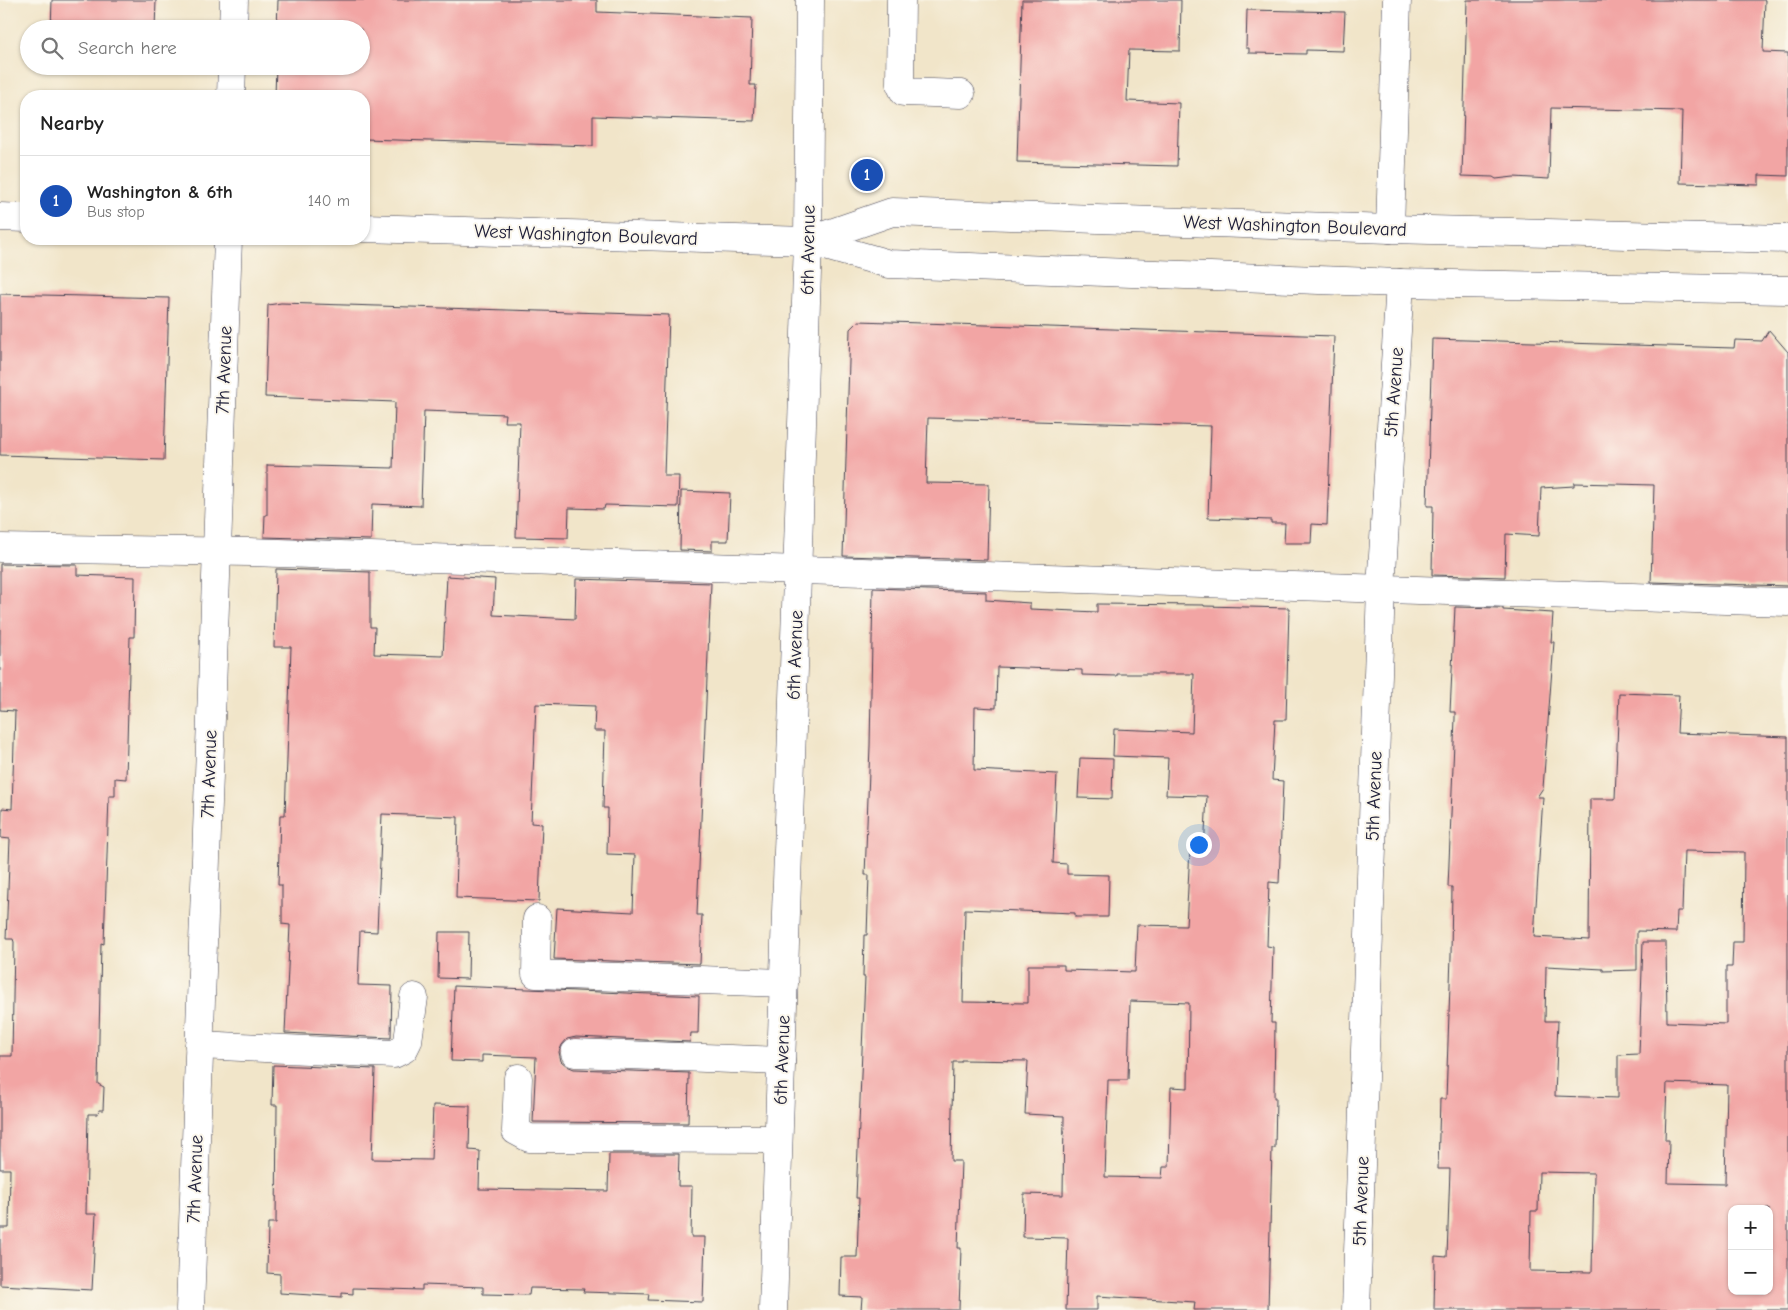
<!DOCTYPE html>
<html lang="en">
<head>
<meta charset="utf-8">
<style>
	:root { --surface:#fff; --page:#f2f2f2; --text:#222; --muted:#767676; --line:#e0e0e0; --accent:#c8321e }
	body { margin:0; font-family:"Comic Neue",sans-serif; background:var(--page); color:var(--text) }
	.controls { position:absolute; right:15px; bottom:15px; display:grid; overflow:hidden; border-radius:10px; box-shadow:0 1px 4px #0004 }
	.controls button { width:45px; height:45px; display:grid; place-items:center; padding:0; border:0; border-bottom:1px solid var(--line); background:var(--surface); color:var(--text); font:25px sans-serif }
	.you { position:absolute; left:1198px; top:844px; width:18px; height:18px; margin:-12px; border:4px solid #fff; border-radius:50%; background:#1a73e8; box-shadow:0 0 0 8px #1a73e833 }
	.badge { display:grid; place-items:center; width:32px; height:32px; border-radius:50%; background:var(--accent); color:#fff; font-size:16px; font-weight:700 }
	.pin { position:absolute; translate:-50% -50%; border:2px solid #fff; box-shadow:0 1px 5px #0006 }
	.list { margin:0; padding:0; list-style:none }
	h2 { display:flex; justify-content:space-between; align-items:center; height:65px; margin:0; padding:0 20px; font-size:21px }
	h2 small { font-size:16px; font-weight:400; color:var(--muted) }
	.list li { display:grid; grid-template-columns:32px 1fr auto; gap:15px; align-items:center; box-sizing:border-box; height:90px; padding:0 20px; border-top:1px solid var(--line) }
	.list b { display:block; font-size:19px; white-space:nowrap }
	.list p { margin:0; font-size:16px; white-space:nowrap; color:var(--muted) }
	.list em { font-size:16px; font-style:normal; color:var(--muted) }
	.icon { flex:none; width:28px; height:28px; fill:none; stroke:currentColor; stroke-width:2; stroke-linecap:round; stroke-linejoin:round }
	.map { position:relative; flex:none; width:1788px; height:1310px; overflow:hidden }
	.search { position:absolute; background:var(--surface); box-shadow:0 1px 4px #0004; left:20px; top:20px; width:350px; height:55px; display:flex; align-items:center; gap:12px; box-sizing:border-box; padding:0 18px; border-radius:28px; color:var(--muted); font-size:19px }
	.panel { position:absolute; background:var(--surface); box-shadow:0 1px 4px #0004; left:20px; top:90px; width:350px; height:155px; border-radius:20px }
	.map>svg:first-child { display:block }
	.building { fill:#f2a5a4; fill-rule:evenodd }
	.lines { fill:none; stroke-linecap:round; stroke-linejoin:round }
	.minor-casing { stroke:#413f50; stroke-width:29 }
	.major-casing { stroke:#413f50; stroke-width:29 }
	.minor { stroke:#fff; stroke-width:28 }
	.major { stroke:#fff; stroke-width:28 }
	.labels { text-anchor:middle; stroke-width:4; stroke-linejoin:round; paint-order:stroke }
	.street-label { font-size:19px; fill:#22223b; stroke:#fbf7ec }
</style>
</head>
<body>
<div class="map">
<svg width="1788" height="1310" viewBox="0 0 1788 1310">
	<rect width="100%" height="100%" fill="#fbf7ec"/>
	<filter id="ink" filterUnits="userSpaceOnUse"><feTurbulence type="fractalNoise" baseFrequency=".02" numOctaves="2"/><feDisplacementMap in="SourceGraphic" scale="10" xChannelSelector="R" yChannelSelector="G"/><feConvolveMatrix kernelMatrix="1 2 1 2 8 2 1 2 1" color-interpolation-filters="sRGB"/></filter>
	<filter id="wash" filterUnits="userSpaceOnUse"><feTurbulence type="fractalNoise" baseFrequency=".0096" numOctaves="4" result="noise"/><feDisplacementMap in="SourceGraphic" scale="20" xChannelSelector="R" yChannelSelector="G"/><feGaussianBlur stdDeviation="1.12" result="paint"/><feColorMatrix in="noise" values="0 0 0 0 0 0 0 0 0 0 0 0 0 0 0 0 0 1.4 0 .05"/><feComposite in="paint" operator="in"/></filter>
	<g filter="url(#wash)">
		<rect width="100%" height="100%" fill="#f1e5c9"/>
		<g id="blocks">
			<!-- building -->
			<g class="building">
				<polygon points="52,0 156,0 155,29 51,29"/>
				<polygon points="278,0 597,0 597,12 752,18 750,85 756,85 754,121 593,116 593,146 364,139 364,96 275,96 276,66 361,66 361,29 277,29"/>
				<polygon points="1022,0 1181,0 1180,51 1129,50 1127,101 1179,103 1177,166 1017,162"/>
				<polygon points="1467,0 1765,0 1763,52 1788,53 1788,176 1759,175 1759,185 1680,183 1682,111 1551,108 1549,179 1514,177 1496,179 1493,177 1462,176"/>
				<polygon points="1247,10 1345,12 1343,51 1306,50 1306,54 1249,53 1249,48 1246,48"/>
				<polygon points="0,294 169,298 164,460 0,455"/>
				<polygon points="281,303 669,315 664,476 679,476 678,507 605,505 604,509 569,508 568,538 516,537 520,422 504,422 505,414 424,411 421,506 372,504 371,540 264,537 265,515 267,515 267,465 393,468 395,402 265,397 268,305"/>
				<polygon points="858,321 1334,336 1327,525 1312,524 1311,543 1284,543 1285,523 1271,523 1271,520 1208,518 1211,426 928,418 926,483 989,484 987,560 843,556 850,329"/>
				<polygon points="1769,330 1788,352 1788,586 1651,582 1654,485 1574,483 1574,486 1541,488 1539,536 1506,534 1505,577 1432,575 1433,506 1427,506 1432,339 1734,348 1735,340 1762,341"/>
				<polygon points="681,491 730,493 728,541 712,541 712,551 680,550"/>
				<polygon points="0,564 77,565 77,575 135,577 134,637 130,637 126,779 115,778 115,796 109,796 104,944 101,943 98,1084 104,1087 103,1110 99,1110 98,1114 88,1114 86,1214 96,1214 92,1290 0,1285 0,1228 9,1228 10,1169 0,1169 0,1056 12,1056 14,942 13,939 6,939 10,839 1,838 2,808 12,809 15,711 0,710"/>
				<polygon points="276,569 370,572 370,627 375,627 374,654 443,656 447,576 495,579 493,615 575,619 576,579 711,583 697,915 702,915 700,964 554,959 557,908 633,912 635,855 607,854 608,808 603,808 605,731 594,731 595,706 536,704 531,823 542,824 539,901 456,898 458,817 382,814 377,932 360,931 358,985 392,986 391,1038 285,1033 290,925 282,924 282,885 278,885 280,815 285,815 291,647 274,647"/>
				<path d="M873 588 986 592V600L1030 603V609L1097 612V604L1204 605V606L1289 608 1286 720H1275L1272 780 1283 781 1279 883 1269 882 1267 946 1273 947 1271 1023H1275L1274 1098H1276L1275 1148H1272L1268 1310H1194L1195 1302 1097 1296V1310H1066L1068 1238 1023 1237 1024 1194 1063 1195 1064 1116 1025 1114 1028 1061 961 1060V1062H953L951 1161H961L958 1248H961L959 1310H861L862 1297 840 1296 841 1257H857L859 1198H856L865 977H863L864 935H867L869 875H865L870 746ZM997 667 1082 670V675L1117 676V674H1194L1192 732 1114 729 1113 756 1168 758 1166 795 1207 796 1204 850 1190 849 1186 926 1137 925 1135 972 1064 970V965H1028V1003L963 1002 965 909 1075 913V917H1108L1109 875 1067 874V864L1053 863 1057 774 974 770 975 707 996 708ZM1130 1001 1189 1003 1188 1088 1171 1087 1169 1167H1163L1162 1178 1105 1177 1108 1080H1128Z"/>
				<path d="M1455 607 1503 608V610L1553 613 1551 642H1554L1543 788 1537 797H1543L1534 937 1589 940 1590 799H1615L1619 693 1679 695 1677 733 1788 737V1310H1434L1435 1256 1447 1257 1450 1169H1438L1440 1099H1446L1451 956 1452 887H1448L1455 718V712H1450ZM1684 851 1744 852 1743 942H1733L1732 967H1726V1024L1667 1022 1666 942H1643L1639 1054 1618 1055V1098L1555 1096 1558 1021H1545L1546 966 1603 969V971L1637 970V931L1676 932 1677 911H1682ZM1667 1083 1727 1085 1725 1184 1668 1183 1669 1140H1665ZM1539 1172 1594 1173 1592 1272 1530 1271 1531 1211H1538ZM1732 1209H1769V1291H1732Z"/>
				<polygon points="1080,758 1113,759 1112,799 1078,798"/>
				<polygon points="439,932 469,932 468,979 438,978"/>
				<polygon points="454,986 699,996 698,1033 691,1033 690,1042 576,1037 567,1039 562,1045 559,1052 561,1061 567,1066 574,1069 689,1073 688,1123 533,1122 536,1057 482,1055 482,1062 451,1061"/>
				<polygon points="273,1065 375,1069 372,1159 431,1160 433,1105 470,1106 469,1150 480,1151 479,1189 608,1191 609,1154 679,1154 678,1186 692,1186 691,1237 705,1237 703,1302 648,1300 649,1294 583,1292 584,1289 530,1288 529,1295 483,1294 483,1287 422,1285 422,1290 353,1288 353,1294 342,1293 342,1297 280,1293 280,1274 267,1273 268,1223 276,1223 277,1105 272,1105"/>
			</g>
		</g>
	</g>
	<g filter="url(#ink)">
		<use href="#blocks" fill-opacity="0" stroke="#413f50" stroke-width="1"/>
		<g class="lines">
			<defs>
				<g id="minor">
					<polyline points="901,0 900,84 904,92 961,94"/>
					<polyline points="233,29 234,0"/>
					<polyline points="231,96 232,66"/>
					<polyline points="1390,229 1397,0"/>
					<polyline points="0,548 249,552 1788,602"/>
					<polyline points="537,919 536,974 784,983"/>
					<polyline points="199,1045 394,1054 404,1049 408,1041 414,997"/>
					<polyline points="575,1053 781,1061"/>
					<polyline points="518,1078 516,1131 529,1138 778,1139"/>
					<polyline points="190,1310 228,239"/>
					<polyline points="773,1310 808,241 810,0"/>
					<polyline points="1356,1310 1381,588 1400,283"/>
				</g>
				<g id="major">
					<polyline points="0,217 26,218"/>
					<polyline points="364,228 808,241 889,264 1400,283 1788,290"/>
					<polyline points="808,241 892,212 1390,229 1788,239"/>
				</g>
			</defs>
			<!-- minor casing -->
			<use href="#minor" class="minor-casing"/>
			<!-- major casing -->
			<use href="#major" class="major-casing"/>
			<!-- minor -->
			<use href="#minor" class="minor"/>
			<!-- major -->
			<use href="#major" class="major"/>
		</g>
	</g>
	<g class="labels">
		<!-- street labels -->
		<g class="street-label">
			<text transform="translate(1295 225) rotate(2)" y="7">West Washington Boulevard</text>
			<text transform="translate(586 234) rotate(2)" y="7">West Washington Boulevard</text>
			<text transform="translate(807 250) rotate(-89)" y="7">6th Avenue</text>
			<text transform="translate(223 370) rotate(-88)" y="7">7th Avenue</text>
			<text transform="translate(1393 392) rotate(-86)" y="7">5th Avenue</text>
			<text transform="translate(794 655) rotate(-88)" y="7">6th Avenue</text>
			<text transform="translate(208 774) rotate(-88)" y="7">7th Avenue</text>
			<text transform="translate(1373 796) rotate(-88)" y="7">5th Avenue</text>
			<text transform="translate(781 1060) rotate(-88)" y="7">6th Avenue</text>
			<text transform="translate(194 1179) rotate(-88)" y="7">7th Avenue</text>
			<text transform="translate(1360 1201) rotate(-88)" y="7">5th Avenue</text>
		</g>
	</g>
</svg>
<div class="controls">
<button>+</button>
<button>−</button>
</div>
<div class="you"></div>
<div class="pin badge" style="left:867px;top:175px;background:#1a4fb4">1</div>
<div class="search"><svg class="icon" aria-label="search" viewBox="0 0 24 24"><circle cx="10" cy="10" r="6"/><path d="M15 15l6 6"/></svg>Search here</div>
<section class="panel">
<h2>Nearby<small></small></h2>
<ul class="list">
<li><span class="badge" style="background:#1a4fb4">1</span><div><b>Washington &amp; 6th</b><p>Bus stop</p></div><em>140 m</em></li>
</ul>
</section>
</div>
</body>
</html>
